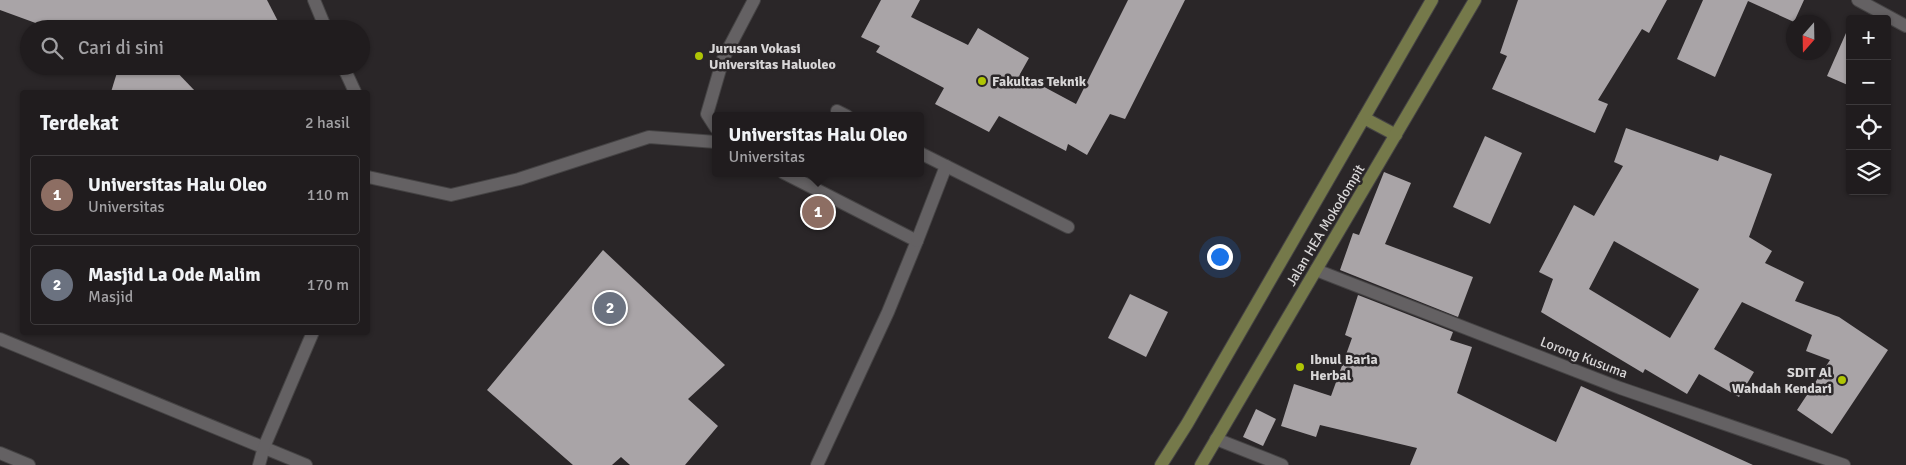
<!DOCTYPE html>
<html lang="id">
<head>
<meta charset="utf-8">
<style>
	:root { --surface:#201c1e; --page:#282527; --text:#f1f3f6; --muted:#a2a1a4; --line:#3d3a3c; --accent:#afc505 }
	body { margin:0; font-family:Signika,sans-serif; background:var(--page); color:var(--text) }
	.controls { position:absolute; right:15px; top:15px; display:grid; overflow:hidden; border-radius:5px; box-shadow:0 1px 4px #0004 }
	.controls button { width:45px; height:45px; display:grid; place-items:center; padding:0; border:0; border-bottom:1px solid var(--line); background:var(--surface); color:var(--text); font:25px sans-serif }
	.compass { position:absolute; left:1786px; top:15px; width:45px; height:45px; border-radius:50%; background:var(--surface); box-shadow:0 1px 4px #0004; rotate:200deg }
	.you { position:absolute; left:1219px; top:256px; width:18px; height:18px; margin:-12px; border:4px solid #fff; border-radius:50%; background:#1a73e8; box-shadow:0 0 0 8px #1a73e833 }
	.badge { display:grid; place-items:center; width:32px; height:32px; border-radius:50%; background:var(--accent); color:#fff; font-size:16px; font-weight:700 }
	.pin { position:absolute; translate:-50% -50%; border:2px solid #fff; box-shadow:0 1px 5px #0006 }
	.popup { position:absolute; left:712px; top:112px; width:212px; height:65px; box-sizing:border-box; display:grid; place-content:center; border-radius:5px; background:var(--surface); filter:drop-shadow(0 1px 4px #0005); font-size:16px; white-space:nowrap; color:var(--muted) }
	.popup b { font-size:19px; color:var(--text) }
	.popup::after { content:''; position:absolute; left:50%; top:100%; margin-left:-10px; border:10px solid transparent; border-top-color:var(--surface) }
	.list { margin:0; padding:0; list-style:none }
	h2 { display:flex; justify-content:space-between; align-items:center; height:65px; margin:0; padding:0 20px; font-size:21px }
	h2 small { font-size:16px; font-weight:400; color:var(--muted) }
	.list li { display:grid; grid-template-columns:32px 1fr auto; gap:15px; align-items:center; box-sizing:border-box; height:80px; margin:0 10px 10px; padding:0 10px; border:1px solid var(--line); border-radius:5px }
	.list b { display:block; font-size:19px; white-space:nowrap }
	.list p { margin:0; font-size:16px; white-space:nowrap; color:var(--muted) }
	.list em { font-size:16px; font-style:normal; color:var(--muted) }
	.icon { flex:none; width:28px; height:28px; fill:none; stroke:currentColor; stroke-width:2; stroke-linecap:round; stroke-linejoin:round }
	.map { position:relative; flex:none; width:1906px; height:465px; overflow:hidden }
	.search { position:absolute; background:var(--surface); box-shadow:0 1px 4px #0004; left:20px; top:20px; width:350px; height:55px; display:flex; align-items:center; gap:12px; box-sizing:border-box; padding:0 18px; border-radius:28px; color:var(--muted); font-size:19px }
	.panel { position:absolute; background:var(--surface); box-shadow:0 1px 4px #0004; left:20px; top:90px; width:350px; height:245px; border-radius:5px }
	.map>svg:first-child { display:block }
	.building { fill:#a9a4a7; fill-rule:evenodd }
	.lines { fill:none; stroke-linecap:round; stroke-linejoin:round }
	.lane-casing { stroke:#454344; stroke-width:14 }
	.street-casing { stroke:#454344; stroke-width:14 }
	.secondary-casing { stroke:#454344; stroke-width:14 }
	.lane { stroke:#646163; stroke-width:12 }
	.street { stroke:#646163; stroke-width:12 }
	.secondary { stroke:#75794a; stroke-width:12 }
	.poi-dot { fill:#afc505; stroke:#2a2628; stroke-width:2 }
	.labels { text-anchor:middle; stroke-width:5; stroke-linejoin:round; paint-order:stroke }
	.poi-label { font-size:14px; font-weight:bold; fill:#d8d6d7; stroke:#2a2628; text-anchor:start }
	.street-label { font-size:14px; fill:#d8d6d7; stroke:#2a2628 }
</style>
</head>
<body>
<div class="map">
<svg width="1906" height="465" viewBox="0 0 1906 465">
	<rect width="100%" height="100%" fill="#2a2628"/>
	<!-- building -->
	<g class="building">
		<polygon points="0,0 267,0 282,29 52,29 0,10"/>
		<polygon points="881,0 920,0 911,17 968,45 978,28 1029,58 1020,74 1076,104 1128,0 1185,0 1125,119 1110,114 1087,155 1068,144 1066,151 999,116 989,132 935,104 944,88 876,52 880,46 861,37"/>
		<polygon points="1518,0 1667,0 1649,33 1642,29 1598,100 1608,104 1595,133 1492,89 1507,56 1500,53"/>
		<polygon points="1703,0 1804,0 1794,22 1748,1 1715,77 1677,59"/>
		<polygon points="1850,24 1850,86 1827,76"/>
		<polygon points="119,66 171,66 196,92 111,92"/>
		<path d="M1626 128 1718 161 1720 155 1772 174 1749 237 1772 251 1765 263 1804 282 1795 301 1839 317 1888 350 1832 434 1797 410 1830 360 1806 351 1812 335 1742 302 1714 349 1754 372 1739 397 1699 374 1687 394 1645 369 1643 373 1541 312 1553 279 1539 272 1574 205 1594 216 1623 166 1614 162ZM1614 241 1699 289 1670 338 1589 289Z"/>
		<polygon points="1485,136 1522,153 1490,224 1453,207"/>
		<polygon points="1384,172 1411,183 1385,244 1473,277 1458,317 1340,270 1353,233 1359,235"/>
		<polygon points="603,250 725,365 688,399 718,426 685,465 630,465 621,457 612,465 573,465 487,390"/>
		<polygon points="1130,294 1168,312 1146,357 1108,338"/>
		<polygon points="1358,295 1453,332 1450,340 1472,347 1457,393 1556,442 1581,386 1753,465 1410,465 1417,448 1320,425 1316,437 1281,426 1294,384 1331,396 1352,338 1345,335"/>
		<polygon points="1256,409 1276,419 1263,446 1243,437"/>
	</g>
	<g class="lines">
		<defs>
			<g id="lane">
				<polyline points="314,0 326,29"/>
				<polyline points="343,66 355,92"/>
				<polyline points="837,111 847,116"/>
				<polyline points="716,128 707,114 723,59 754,0"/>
				<polyline points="946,166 1068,227"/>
				<polyline points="784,173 917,241 888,312 817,465"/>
				<polyline points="368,177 451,195 519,179 649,137 716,142"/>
				<polyline points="917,241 946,166 920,153"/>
				<polyline points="0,339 306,465"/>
				<polyline points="0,453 29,465"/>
				<polyline points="259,465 264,447 313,332"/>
			</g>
			<g id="street">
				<polyline points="1858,0 1906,26"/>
				<polyline points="1316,270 1620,388 1844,465"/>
				<polyline points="1216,439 1282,465"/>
			</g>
			<g id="secondary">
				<polyline points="1364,118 1396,135"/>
				<polyline points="1161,465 1187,424 1432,0"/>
				<polyline points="1201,465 1475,0"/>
			</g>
		</defs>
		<!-- lane casing -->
		<use href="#lane" class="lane-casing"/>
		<!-- street casing -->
		<use href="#street" class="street-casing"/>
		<!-- secondary casing -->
		<use href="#secondary" class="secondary-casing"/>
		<!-- lane -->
		<use href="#lane" class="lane"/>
		<!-- street -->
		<use href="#street" class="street"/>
		<!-- secondary -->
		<use href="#secondary" class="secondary"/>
	</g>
	<!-- markers -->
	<g class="poi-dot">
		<circle cx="699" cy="56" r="5"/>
		<circle cx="982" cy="81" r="5"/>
		<circle cx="1300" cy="367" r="5"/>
		<circle cx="1842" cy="380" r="5"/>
	</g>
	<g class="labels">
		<!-- poi labels -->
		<g class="poi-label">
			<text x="709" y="53">Jurusan Vokasi<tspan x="709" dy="16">Universitas Haluoleo</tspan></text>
			<text x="992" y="86">Fakultas Teknik</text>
			<text x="1310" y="364">Ibnul Baria<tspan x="1310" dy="16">Herbal</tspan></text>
			<text x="1832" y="377" text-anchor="end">SDIT Al<tspan x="1832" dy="16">Wahdah Kendari</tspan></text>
		</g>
		<!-- street labels -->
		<g class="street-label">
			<text transform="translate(1325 225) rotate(-59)" y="5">Jalan HEA Mokodompit</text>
			<text transform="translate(1584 357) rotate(21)" y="5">Lorong Kusuma</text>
		</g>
	</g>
</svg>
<div class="controls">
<button>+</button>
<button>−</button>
<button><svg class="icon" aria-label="locate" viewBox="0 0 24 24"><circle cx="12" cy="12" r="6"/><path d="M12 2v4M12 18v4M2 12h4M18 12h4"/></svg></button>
<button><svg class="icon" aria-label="layers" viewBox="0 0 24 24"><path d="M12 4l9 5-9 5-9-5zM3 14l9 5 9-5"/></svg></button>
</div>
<svg class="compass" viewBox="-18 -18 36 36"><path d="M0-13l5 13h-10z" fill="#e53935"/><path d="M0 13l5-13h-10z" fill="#a2a1a4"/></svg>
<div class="you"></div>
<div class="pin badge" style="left:818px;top:212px;background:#8d6e63">1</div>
<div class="popup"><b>Universitas Halu Oleo</b>Universitas</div>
<div class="pin badge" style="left:610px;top:308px;background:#6b7280">2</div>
<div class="search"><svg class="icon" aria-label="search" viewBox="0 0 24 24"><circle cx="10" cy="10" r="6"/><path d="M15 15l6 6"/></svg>Cari di sini</div>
<section class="panel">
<h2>Terdekat<small>2 hasil</small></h2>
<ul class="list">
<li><span class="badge" style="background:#8d6e63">1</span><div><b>Universitas Halu Oleo</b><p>Universitas</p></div><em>110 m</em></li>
<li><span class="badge" style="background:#6b7280">2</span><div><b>Masjid La Ode Malim</b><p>Masjid</p></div><em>170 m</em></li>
</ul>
</section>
</div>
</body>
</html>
